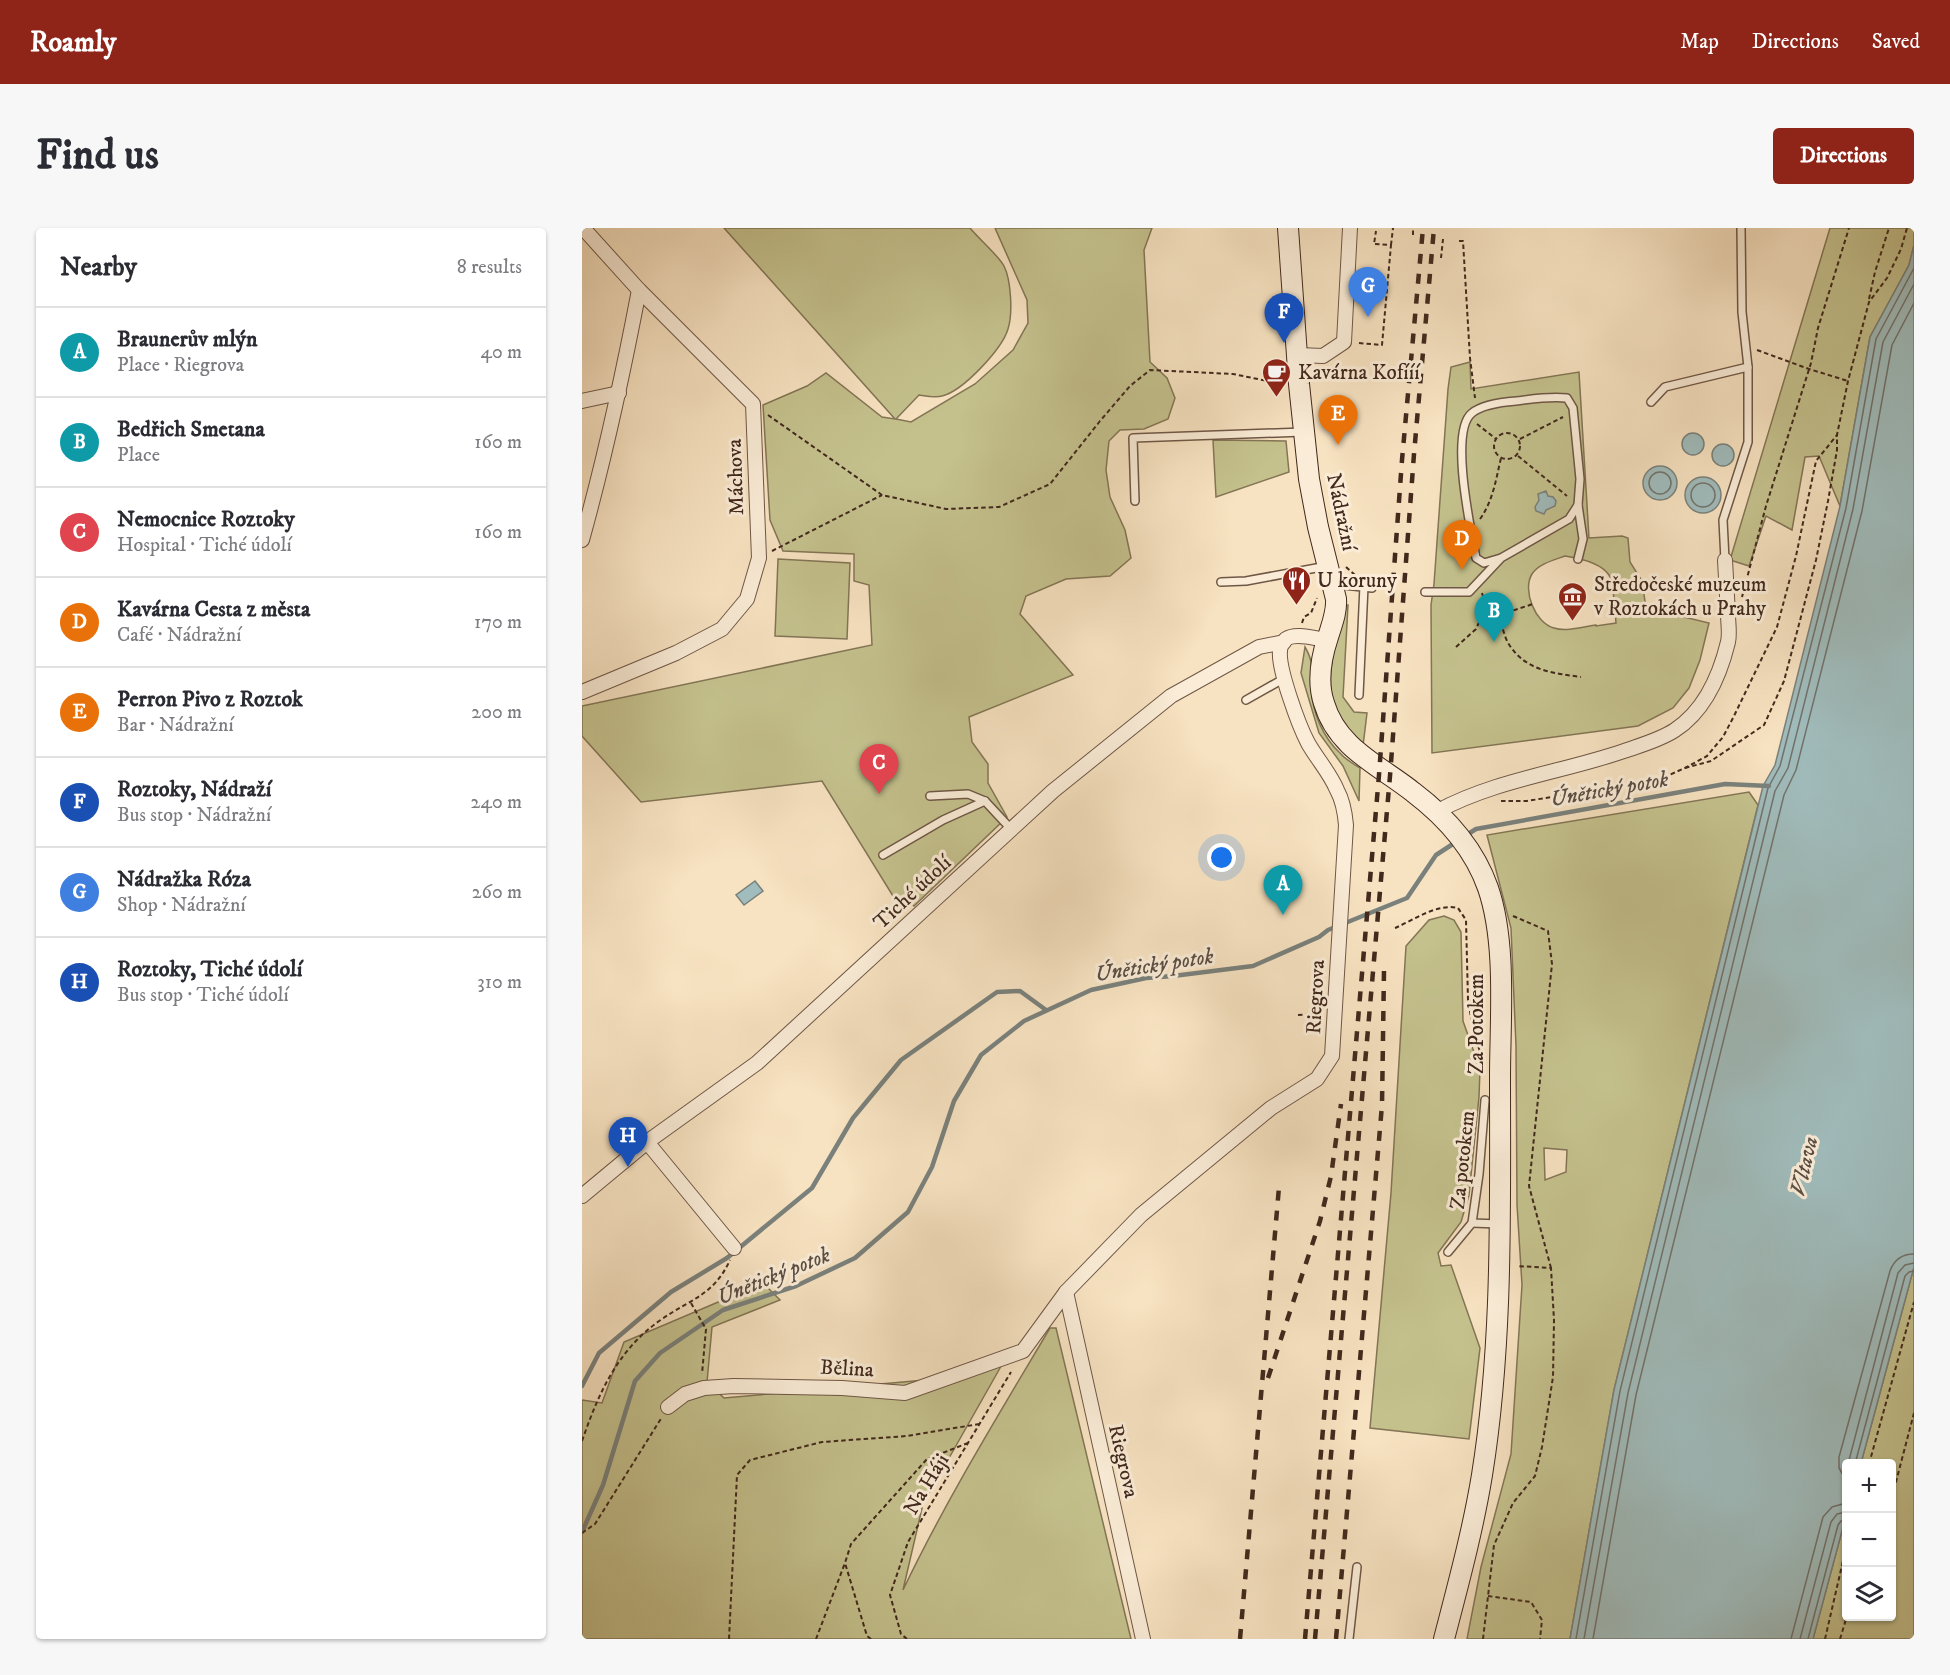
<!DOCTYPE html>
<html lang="en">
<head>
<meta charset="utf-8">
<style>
	:root { --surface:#fff; --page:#f7f7f7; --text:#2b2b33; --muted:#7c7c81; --line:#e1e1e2; --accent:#8f2418 }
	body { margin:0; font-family:"IM FELL DW Pica",serif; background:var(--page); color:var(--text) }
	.controls { position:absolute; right:18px; bottom:18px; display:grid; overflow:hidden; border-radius:6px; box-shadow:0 2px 4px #0004 }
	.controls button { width:54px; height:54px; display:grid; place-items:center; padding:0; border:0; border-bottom:2px solid var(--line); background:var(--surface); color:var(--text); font:30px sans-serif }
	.you { position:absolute; left:640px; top:630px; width:21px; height:21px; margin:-15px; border:4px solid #fff; border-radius:50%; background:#1a73e8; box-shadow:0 0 0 9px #1a73e833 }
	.badge { display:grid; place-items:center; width:39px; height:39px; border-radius:50%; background:var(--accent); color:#fff; font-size:20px; font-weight:700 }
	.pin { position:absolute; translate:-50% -50px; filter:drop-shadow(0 2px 3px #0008) }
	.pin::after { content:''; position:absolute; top:32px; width:21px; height:18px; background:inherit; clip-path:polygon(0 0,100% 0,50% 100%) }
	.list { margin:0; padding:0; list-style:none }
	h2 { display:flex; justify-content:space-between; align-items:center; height:78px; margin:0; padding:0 24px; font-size:26px }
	h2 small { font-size:20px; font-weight:400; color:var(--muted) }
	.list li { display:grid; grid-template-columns:39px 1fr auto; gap:18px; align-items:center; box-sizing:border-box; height:90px; padding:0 24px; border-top:2px solid var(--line) }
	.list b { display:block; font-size:22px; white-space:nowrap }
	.list p { margin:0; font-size:20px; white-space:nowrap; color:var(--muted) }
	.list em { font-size:20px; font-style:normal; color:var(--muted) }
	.icon { flex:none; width:33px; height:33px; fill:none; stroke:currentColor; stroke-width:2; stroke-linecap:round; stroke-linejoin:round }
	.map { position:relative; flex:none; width:1332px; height:1411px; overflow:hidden; border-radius:6px }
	header { display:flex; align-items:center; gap:36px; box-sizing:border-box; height:84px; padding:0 30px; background:var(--accent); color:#fff }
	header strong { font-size:28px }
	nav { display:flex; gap:33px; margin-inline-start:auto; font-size:21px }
	.intro { display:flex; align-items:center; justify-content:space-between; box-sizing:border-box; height:144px; padding:0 36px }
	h1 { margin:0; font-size:42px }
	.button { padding:15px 27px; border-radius:6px; background:var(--accent); color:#fff; font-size:21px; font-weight:700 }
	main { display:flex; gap:36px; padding:0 36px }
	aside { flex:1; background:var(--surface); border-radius:6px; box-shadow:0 2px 4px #0004 }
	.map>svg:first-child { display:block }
	.green { fill:#c4c18d; stroke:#837555; stroke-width:1.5; fill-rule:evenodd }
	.water { fill:#a0bcbc; stroke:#7a817c; stroke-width:1.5 }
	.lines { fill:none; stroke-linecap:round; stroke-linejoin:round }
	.shore { stroke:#71726c; stroke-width:1.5 }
	.stream { stroke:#7a817c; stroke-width:4.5 }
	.lane-casing { stroke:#6f5746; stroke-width:10 }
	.street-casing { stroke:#6f5746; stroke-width:16 }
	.secondary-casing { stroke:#42291d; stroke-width:22 }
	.path { stroke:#42291d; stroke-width:2; stroke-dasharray:4.5 3; stroke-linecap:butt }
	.lane { stroke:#faecd7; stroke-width:7 }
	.street { stroke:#faecd7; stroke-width:14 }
	.secondary { stroke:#faecd7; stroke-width:20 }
	.rail { stroke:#42291d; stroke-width:4.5; stroke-dasharray:10 10; stroke-linecap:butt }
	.labels { text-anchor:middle; stroke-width:6; stroke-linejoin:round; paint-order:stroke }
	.poi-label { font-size:21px; fill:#42291d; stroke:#faecd7; text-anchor:start }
	.street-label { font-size:21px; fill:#42291d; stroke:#faecd7 }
	.water-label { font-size:22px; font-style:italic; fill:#5a4e45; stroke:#faecd7 }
</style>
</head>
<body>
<header>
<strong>Roamly</strong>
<nav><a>Map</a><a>Directions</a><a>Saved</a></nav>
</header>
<div class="intro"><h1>Find us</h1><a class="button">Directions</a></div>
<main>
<aside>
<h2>Nearby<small>8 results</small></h2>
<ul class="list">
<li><span class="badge" style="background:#0f9aa8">A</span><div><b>Braunerův mlýn</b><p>Place · Riegrova</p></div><em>40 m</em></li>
<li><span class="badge" style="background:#0f9aa8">B</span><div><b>Bedřich Smetana</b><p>Place</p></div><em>160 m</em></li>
<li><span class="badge" style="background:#e0444e">C</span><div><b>Nemocnice Roztoky</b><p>Hospital · Tiché údolí</p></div><em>160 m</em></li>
<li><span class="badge" style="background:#e8710a">D</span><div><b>Kavárna Cesta z města</b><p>Café · Nádražní</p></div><em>170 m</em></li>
<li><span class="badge" style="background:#e8710a">E</span><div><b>Perron Pivo z Roztok</b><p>Bar · Nádražní</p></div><em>200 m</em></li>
<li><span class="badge" style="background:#1a4fb4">F</span><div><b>Roztoky, Nádraží</b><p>Bus stop · Nádražní</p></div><em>240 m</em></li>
<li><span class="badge" style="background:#3f7fe0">G</span><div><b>Nádražka Róza</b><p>Shop · Nádražní</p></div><em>260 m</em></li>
<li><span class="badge" style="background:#1a4fb4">H</span><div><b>Roztoky, Tiché údolí</b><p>Bus stop · Tiché údolí</p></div><em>310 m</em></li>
</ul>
</aside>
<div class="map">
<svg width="1332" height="1411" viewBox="0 0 1332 1411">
	<rect width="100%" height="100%" fill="#f7e2c1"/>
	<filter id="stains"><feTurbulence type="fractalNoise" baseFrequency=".00333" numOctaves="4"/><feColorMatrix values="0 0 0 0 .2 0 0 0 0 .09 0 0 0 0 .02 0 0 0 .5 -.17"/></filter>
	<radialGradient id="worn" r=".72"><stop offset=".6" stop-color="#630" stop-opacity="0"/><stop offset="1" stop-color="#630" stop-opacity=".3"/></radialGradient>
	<!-- green -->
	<g class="green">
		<path d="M142 0H388C396 10 416 27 422 38 429 52 431 85 426 101 420 121 381 163 360 168 354 170 344 168 337 167L314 191 329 194 393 156 431 122 446 95 445 72 413 0H570L562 22 568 134 585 150 593 170 586 191 562 201 538 202 527 213 524 242 528 269 543 302 549 330 528 348 484 351 444 368 438 386 491 447 387 489 390 514 406 536V555L425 589 332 678 327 673 319 681 240 553 59 574 0 508V478L290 417 287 357 272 353V326L201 323 188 292 181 177 225 158 244 145 300 189 313 191Z"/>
		<polygon points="1248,0 1332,0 1332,17 1327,37 1288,109 1258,278 1237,228 1223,229 1210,302 1184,288 1167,338 1148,332"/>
		<path d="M888 134 889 161 997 144 1007 310 1040 308 1046 310 1048 334 1060 353 1064 380 1127 395 1118 432 1107 460 1091 480 1056 498 850 525 849 377 852 356 866 161 869 139ZM983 328C996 330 1019 335 1027 347 1032 355 1033 385 1034 395L1014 398V397C1001 399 984 404 972 400 953 395 940 362 950 346 956 336 972 332 983 328Z"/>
		<polygon points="631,212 704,213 707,244 634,269"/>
		<polygon points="196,331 268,335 265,411 193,408"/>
		<path d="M766 377 761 469 772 484 785 485 781 518C775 513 769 507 765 501 735 464 753 418 763 378Z"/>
		<path d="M723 419C733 436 728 441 729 459 730 484 741 510 759 526 764 532 772 536 778 540L777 573 761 538 737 505 719 445Z"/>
		<path d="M1167 564 1176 577 1032 1162 988 1411H885L899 1339 929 1226 940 1057 935 977 934 818 929 700 905 607ZM962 920 985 922 984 944 963 952Z"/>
		<polygon points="862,688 872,692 879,704 881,793 898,841 897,869 887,967 879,994 856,1025 859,1038 869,1037 898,1120 887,1211 788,1200 809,965 824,718 847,692"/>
		<polygon points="1332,1039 1332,1411 1231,1411 1264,1288 1264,1388 1310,1388 1310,1236 1279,1235"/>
		<path d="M181 1055 198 1072 130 1099 125 1154 142 1170 377 1149 422 1133 341 1276 321 1362C364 1272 417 1186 468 1100H474L549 1411H0V1172L20 1175 42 1114Z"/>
	</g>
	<!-- water -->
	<g class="water">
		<polygon points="1332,17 1332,1039 1279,1235 1264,1236 1264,1288 1231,1411 988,1411 1032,1162 1181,558 1193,537 1258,278 1288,109 1327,37"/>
		<circle cx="1111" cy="216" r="11"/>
		<circle cx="1141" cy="227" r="11"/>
		<circle cx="1078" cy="255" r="17"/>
		<circle cx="1121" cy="267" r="18"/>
		<polygon points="964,263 966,268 971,269 974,273 973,278 964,282 962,286 954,283 953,279 957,272 956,266"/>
		<polygon points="173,653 181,663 162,677 154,667"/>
	</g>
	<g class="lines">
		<!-- shore -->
		<g class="shore">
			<circle cx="1078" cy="255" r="11"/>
			<circle cx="1121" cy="267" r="12"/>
			<polyline points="1266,1236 1316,1045 1323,1037 1332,1035"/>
			<polyline points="1273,1236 1323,1048 1327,1044 1332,1043"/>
			<path d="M1264 1252 1257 1240V1229L1308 1043C1312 1032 1320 1026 1332 1026"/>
			<polyline points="994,1411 1038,1163 1186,560 1198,538 1264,280 1294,111 1332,40"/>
			<polyline points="1002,1411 1046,1165 1193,563 1206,540 1271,281 1301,114 1332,56"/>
			<polyline points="1011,1411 1054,1167 1202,567 1214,542 1280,283 1310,117 1332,75"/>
			<polyline points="1209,1411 1241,1289 1250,1279 1264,1275"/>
			<polyline points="1218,1411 1249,1294 1255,1286 1264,1284"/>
			<polyline points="1226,1411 1256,1297 1259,1293 1264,1292"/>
		</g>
		<!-- stream -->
		<g class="stream">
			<polyline points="883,608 894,601 1143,556 1187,558"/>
			<polyline points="0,1158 17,1125 89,1064 145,1030 230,960 271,890 319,832 415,764 438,763 464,782"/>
			<polyline points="0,1304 21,1257 53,1153 78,1125 141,1082 214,1058 273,1030 326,984 350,939 372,873 399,827 442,793 509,762 564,750 591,748 671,738 737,709 746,702 825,670 854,627 874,614"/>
		</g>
		<defs>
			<g id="lane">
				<polyline points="1069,174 1083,159 1166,139"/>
				<polyline points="553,273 551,210 721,204"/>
				<polyline points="996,331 1001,311 996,277"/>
				<polyline points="1143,332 1141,292 1166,214 1166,139 1160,84 1159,0"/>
				<polyline points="639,354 664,353 745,338"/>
				<polyline points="752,356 790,360"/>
				<path d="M843 364H887L919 330 987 291 996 277 998 251 991 180 985 170C967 168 951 171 934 173 921 174 901 176 890 185 867 203 889 302 894 330L902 335 919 330"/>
				<polyline points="777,467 782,358"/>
				<polyline points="664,472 703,450"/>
				<polyline points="348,568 386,566 403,573 429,601"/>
				<polyline points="301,627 361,592 403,573"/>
				<polyline points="890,995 917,996"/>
				<polyline points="866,1024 890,995 897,946 903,872"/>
				<polyline points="767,1411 775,1339"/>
			</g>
			<g id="street">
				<polyline points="716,127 741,128 762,114 768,0"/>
				<polyline points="0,173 37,165"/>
				<path d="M0 312C23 229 41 146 57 62"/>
				<polyline points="0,464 94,425 140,401 165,371 177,330 171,176 57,62 1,0"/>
				<path d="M856 583C913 552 981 544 1042 523 1059 517 1078 512 1093 502 1122 483 1138 447 1146 414 1148 406 1146 395 1146 386 1145 368 1144 350 1143 332"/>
				<polyline points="65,914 152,1020"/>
				<polyline points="0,968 65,914 175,835 471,563 589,468 677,419 702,414"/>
				<polyline points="484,1064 561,1411"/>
				<path d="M86 1179 103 1166 122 1160 152 1158 260 1160 323 1165 441 1123 484 1064 559 987 689 880 735 851 750 828 764 597C763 585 761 573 755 562 748 545 735 531 726 515 717 498 696 441 698 423 698 419 701 414 704 411 714 404 734 411 745 412"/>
			</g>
			<path id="secondary" d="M706 0 717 156 727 251 736 299 754 371C755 384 750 396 746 409 739 430 735 454 742 475 755 520 797 537 831 564 864 589 892 620 906 660 925 715 918 791 918 849 918 982 921 1116 900 1247 891 1302 876 1357 862 1411"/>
		</defs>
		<!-- lane casing -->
		<use href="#lane" class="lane-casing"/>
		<!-- street casing -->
		<use href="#street" class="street-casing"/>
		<!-- secondary casing -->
		<use href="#secondary" class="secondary-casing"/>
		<!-- path -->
		<g class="path">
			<polyline points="831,7 831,0"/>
			<polyline points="877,13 881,13 888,130 893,170"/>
			<polyline points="809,17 811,0"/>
			<polyline points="859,30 861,11"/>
			<polyline points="1287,71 1293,44 1307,0"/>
			<polyline points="777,115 800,117 809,17 792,16 794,3"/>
			<polyline points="1175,122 1227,141 1266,153"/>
			<polyline points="733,146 770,142"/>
			<polyline points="186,187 300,267 364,281 417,279 468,256 518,193 548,158 568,142 651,146 700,156"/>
			<polyline points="895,196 914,211"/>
			<circle cx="925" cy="218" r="13"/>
			<polyline points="938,211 981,189"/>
			<polyline points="936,228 985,268"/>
			<path d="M898 291C911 273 914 251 919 230"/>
			<polyline points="190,323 300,267"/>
			<polyline points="764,339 773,347"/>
			<polyline points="900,365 904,379 917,387 951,376"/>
			<polyline points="1160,369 1184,278 1229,135 1236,100 1267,0"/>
			<path d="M917 387C920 396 922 410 928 418 945 443 971 445 999 449"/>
			<polyline points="720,395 722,389 729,385 735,370"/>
			<polyline points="874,419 894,401 904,379"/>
			<polyline points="1103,540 1129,533 1182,497 1202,453 1234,332 1246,273 1255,222 1255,207 1266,153 1287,74 1305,50 1319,21 1325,0"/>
			<polyline points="919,573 945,573 1078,551 1103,540 1125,528 1141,509 1152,488 1195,399 1214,328 1234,233 1255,207"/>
			<polyline points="931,688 966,703 970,736 947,958 969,1040"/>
			<path d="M813 700C832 692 855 675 876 680L884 692 886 772 892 806 901 832"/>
			<polyline points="716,787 738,786"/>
			<polyline points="109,1075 124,1101 120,1146"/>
			<path d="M0 1213C17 1164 36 1121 80 1091 109 1071 132 1067 148 1032"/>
			<polyline points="1287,1236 1332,1074"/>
			<polyline points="1310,1269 1332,1185"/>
			<polyline points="0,1305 13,1296 80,1189"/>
			<polyline points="906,1368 949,1374 960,1392 958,1411"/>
			<polyline points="147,1411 155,1247 168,1232 240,1214 325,1208 397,1196"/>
			<polyline points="234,1411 263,1335"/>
			<polyline points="289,1411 285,1408 263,1335 269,1316 345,1231 386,1215"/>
			<polyline points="325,1411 319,1406 308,1367 326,1314 429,1144"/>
			<polyline points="901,1411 912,1317 931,1275 953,1248 960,1219 971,1149 972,1092 969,1040 935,1038"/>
			<polyline points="1243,1411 1264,1320"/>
			<polyline points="1258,1411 1265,1388"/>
		</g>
		<!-- lane -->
		<use href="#lane" class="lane"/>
		<!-- street -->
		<use href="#street" class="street"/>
		<!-- secondary -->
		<use href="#secondary" class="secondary"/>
		<!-- rail -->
		<g class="rail">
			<polyline points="686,1150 738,993 749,948 759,876"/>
			<polyline points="658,1411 697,959"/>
			<polyline points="723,1411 797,547 820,232 841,0"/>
			<polyline points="733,1411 808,548 832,226 852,0"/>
			<polyline points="754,1411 800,877 802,742"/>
		</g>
	</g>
	<!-- icons -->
	<defs>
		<symbol id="cafe-pin" viewBox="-11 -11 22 30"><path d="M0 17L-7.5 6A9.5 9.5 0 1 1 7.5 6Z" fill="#8f2418" stroke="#faecd7"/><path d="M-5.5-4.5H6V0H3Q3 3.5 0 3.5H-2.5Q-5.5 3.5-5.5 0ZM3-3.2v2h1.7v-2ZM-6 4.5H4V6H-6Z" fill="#fff"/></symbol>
		<symbol id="restaurant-pin" viewBox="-11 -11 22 30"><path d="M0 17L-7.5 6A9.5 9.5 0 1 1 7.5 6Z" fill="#8f2418" stroke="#faecd7"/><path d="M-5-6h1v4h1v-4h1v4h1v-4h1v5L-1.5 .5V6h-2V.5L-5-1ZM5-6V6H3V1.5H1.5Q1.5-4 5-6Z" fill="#fff"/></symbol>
		<symbol id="museum-pin" viewBox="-11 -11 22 30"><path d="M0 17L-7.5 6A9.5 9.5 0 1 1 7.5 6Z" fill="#8f2418" stroke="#faecd7"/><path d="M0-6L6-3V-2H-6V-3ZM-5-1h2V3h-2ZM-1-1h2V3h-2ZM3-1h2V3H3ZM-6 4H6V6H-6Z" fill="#fff"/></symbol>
	</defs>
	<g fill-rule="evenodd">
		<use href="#cafe-pin" x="678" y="128" width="33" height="45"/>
		<use href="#restaurant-pin" x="698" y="336" width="33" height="45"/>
		<use href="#museum-pin" x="974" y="352" width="33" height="45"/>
	</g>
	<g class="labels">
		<!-- poi labels -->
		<g class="poi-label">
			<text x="716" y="151">Kavárna Kofííí</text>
			<text x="735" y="359">U koruny</text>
			<text x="1012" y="363">Středočeské muzeum<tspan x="1012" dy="24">v Roztokách u Prahy</tspan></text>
		</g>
		<!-- street labels -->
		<g class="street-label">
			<text transform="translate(153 249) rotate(-92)" y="7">Máchova</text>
			<text transform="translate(760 284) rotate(78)" y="7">Nádražní</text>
			<text transform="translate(330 664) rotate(-43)" y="7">Tiché údolí</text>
			<text transform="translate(733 769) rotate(-87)" y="7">Riegrova</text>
			<text transform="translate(894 796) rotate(-90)" y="7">Za Potokem</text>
			<text transform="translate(880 932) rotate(-84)" y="7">Za potokem</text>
			<text transform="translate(265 1140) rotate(3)" y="7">Bělina</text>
			<text transform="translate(542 1233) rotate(77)" y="7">Riegrova</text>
			<text transform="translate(344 1256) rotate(-59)" y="7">Na Háji</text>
		</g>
		<!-- water labels -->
		<g class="water-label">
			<text transform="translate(1027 560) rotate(-10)" y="8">Únětický potok</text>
			<text transform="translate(572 736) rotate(-9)" y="8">Únětický potok</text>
			<text transform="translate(1221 938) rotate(-77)" y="8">Vltava</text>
			<text transform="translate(191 1047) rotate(-22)" y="8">Únětický potok</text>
		</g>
	</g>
	<rect width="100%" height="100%" filter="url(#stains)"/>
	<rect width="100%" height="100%" fill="url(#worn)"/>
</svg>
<div class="controls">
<button>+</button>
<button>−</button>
<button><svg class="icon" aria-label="layers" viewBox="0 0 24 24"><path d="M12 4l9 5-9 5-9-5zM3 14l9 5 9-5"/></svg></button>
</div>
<div class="you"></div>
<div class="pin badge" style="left:701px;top:687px;background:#0f9aa8">A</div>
<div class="pin badge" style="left:912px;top:414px;background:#0f9aa8">B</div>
<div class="pin badge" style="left:297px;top:566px;background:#e0444e">C</div>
<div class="pin badge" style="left:880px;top:342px;background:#e8710a">D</div>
<div class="pin badge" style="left:756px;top:217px;background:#e8710a">E</div>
<div class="pin badge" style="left:702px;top:115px;background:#1a4fb4">F</div>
<div class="pin badge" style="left:786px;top:89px;background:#3f7fe0">G</div>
<div class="pin badge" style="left:46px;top:939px;background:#1a4fb4">H</div>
</div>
</main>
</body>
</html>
